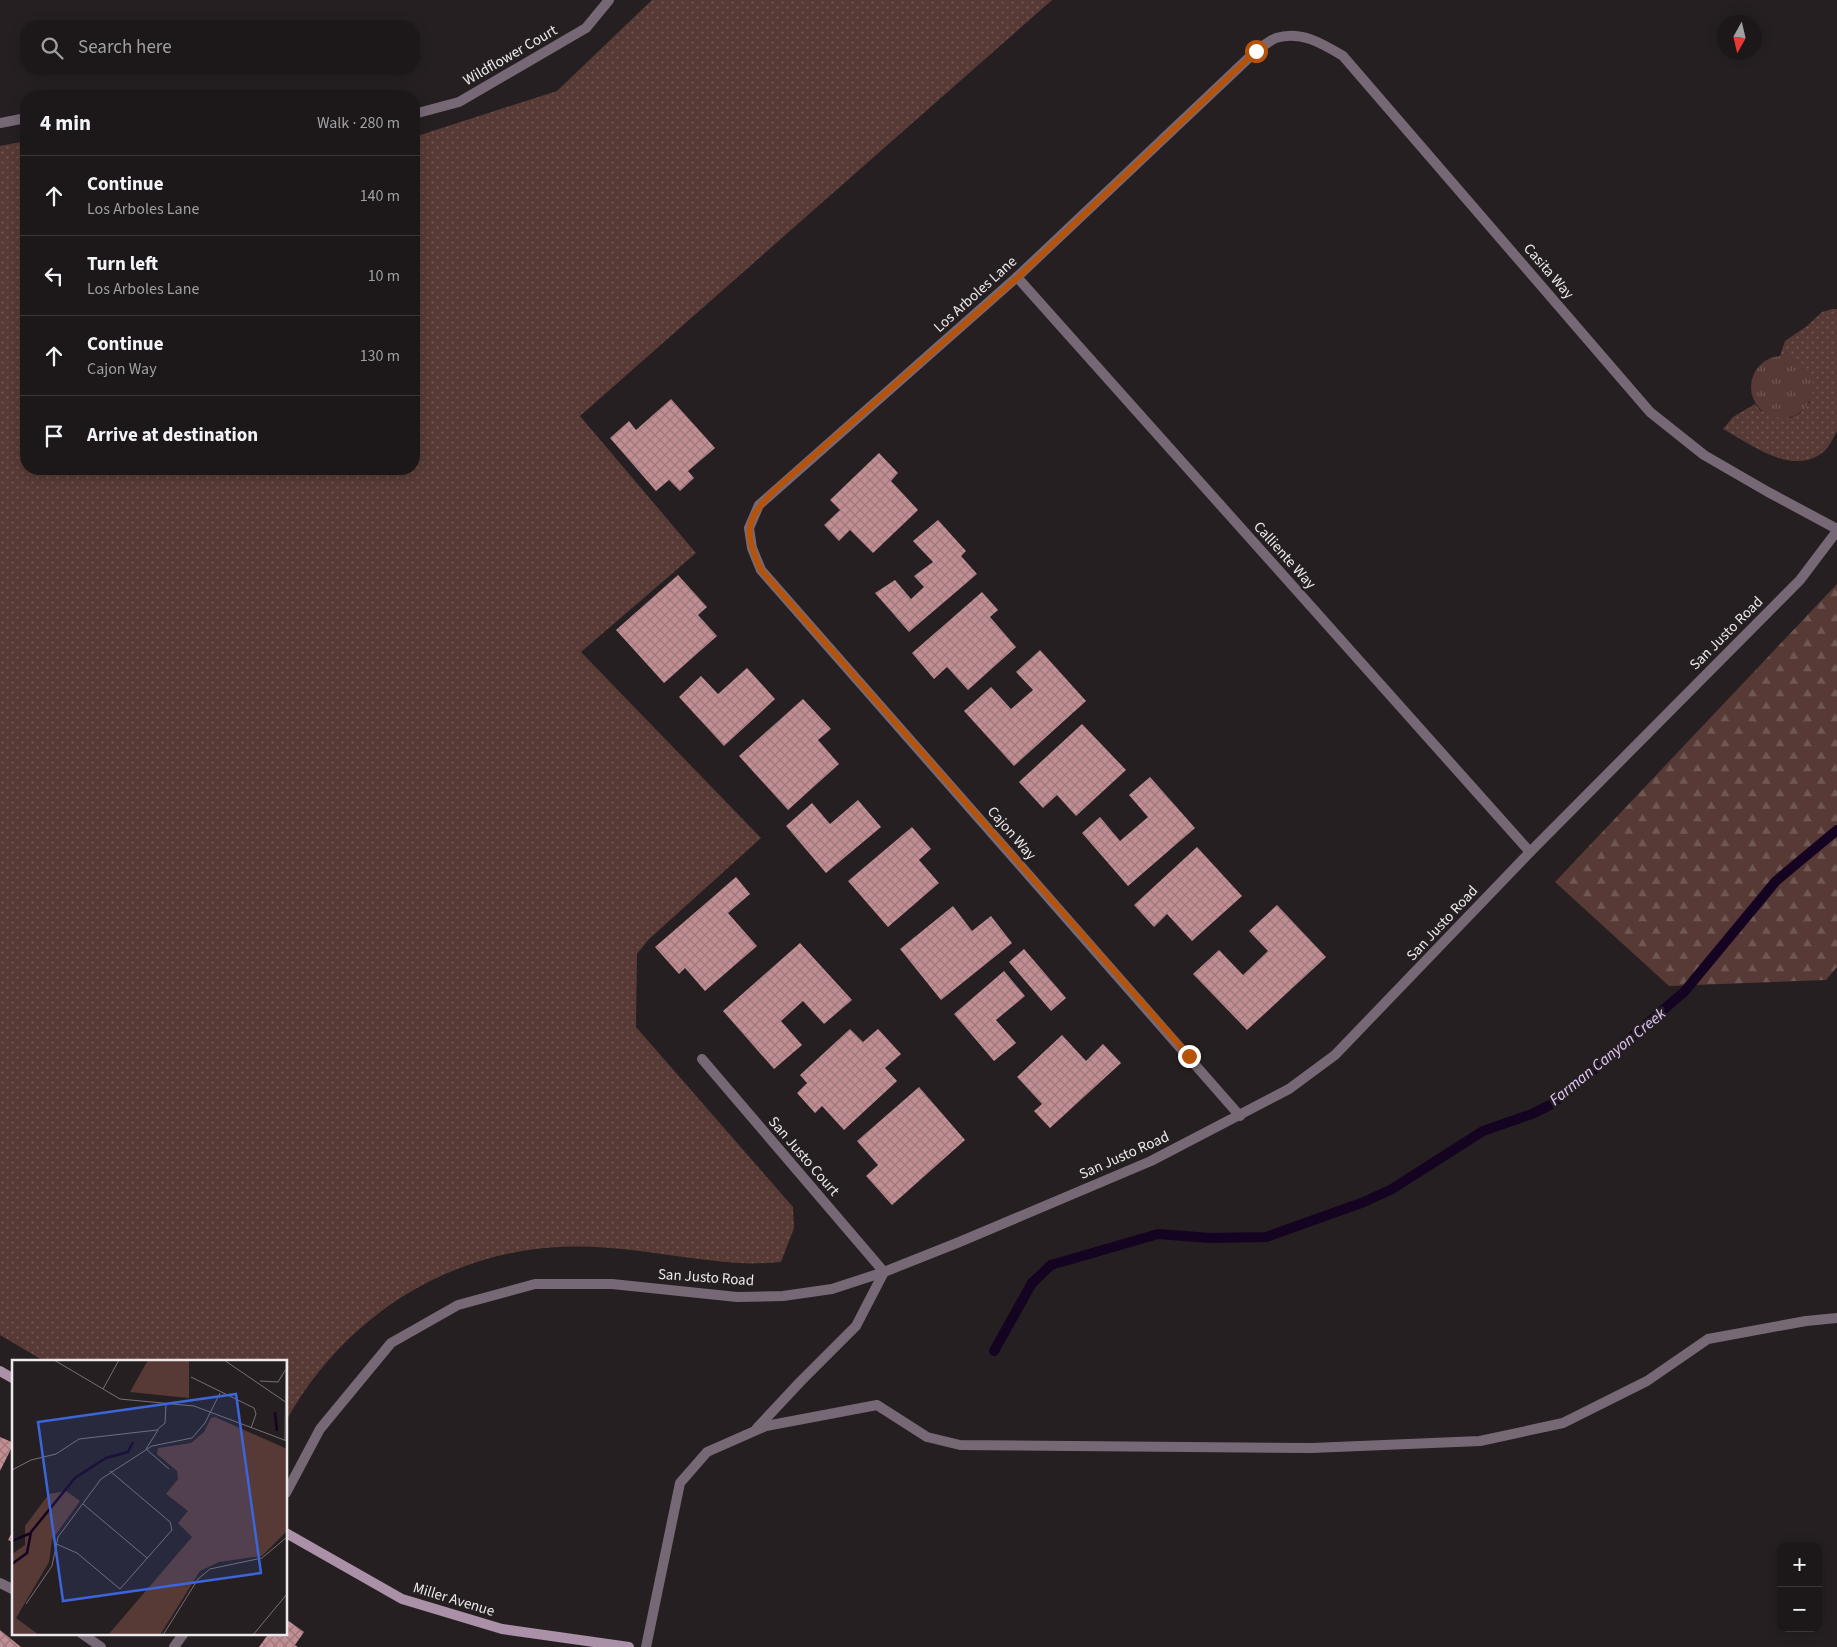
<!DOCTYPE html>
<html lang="en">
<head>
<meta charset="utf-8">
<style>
	:root { --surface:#1c1719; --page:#292426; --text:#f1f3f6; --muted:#a09fa2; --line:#3a3638 }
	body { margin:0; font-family:"Source Sans 3",sans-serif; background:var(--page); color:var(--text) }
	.controls { position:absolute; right:15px; bottom:15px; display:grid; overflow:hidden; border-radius:10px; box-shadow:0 2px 12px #0003 }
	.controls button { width:45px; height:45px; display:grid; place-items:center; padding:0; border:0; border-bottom:1px solid var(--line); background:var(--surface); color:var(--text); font:25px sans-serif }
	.compass { position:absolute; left:1717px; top:15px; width:45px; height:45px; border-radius:50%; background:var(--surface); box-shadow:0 2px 12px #0003; rotate:188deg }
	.stop { position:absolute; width:15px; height:15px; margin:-11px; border:4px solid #b45309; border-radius:50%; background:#fff }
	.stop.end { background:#b45309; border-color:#fff; box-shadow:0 1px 5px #0008 }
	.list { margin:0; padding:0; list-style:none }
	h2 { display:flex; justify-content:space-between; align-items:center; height:65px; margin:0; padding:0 20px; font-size:21px }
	h2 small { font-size:16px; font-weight:400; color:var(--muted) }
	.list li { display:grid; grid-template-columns:32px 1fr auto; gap:15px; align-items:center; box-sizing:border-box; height:80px; padding:0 20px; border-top:1px solid var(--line) }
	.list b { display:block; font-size:19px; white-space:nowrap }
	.list p { margin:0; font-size:16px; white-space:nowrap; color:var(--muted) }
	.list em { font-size:16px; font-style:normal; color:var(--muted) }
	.icon { flex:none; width:28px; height:28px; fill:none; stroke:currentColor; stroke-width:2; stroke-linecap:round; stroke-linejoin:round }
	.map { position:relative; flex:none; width:1837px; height:1647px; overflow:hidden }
	.search { position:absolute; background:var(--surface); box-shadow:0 2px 12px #0003; left:20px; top:20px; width:400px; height:55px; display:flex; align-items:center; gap:12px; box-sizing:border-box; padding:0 18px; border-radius:20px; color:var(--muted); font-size:19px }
	.panel { position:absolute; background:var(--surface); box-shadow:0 2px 12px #0003; left:20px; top:90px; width:400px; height:385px; border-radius:20px }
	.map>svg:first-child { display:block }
	.grass { fill:url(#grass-dots) }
	.forest { fill:url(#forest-firs) }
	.park { fill:url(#park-tufts) }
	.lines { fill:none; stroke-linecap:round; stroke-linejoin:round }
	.stream { stroke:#150421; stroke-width:10 }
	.building { fill:url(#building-cross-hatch) }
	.lane { stroke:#776876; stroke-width:10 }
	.street { stroke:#776876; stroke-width:10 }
	.secondary { stroke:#aa91a7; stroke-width:10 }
	.route { stroke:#b45309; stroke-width:6 }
	.labels { text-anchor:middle; stroke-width:5; stroke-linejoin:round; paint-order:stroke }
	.street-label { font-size:15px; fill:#eeeaeb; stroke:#251f21 }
	.water-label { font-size:16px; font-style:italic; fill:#e3c8fa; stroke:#251f21 }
	.inset-river { fill:none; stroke:#150421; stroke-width:2.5 }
	.inset-road { fill:none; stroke:#757072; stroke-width:1 }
	.view { fill:#3c65db; fill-opacity:0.15; stroke:#3c65db; stroke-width:2.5 }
	.inset-edge { fill:none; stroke:#eeeaeb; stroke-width:2.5 }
</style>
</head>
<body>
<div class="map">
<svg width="1837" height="1647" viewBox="0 0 1837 1647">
	<defs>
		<pattern id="grass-dots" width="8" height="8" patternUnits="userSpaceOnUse" patternTransform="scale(1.25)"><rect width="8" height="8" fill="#573a35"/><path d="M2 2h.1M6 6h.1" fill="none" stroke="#6f5752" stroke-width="1.8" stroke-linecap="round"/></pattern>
		<pattern id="forest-firs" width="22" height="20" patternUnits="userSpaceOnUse" patternTransform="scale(1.25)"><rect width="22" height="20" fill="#573a35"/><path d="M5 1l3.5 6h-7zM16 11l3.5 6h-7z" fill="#6f5752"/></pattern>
		<pattern id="park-tufts" width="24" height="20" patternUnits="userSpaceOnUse" patternTransform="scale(1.25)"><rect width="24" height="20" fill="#573a35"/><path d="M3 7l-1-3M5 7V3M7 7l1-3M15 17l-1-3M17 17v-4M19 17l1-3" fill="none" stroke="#6f5752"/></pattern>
		<pattern id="building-cross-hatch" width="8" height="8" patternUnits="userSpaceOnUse" patternTransform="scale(1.25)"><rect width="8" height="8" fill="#c18e94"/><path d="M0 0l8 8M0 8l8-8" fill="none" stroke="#9c787d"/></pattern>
	</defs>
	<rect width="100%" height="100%" fill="#251f21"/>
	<!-- grass -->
	<g class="grass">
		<path d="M652 0H1052L580 416 696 553 581 652 761 838 648 940 637 954 636 1027 793 1207 794 1228 781 1262C767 1263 753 1264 739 1263 691 1260 644 1249 596 1247 466 1240 349 1307 286 1421V1361H44L0 1335V146L26 141V469H414V137L557 91Z"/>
		<path d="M1832 309H1837V431C1833 438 1829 448 1822 453 1791 476 1751 444 1723 429L1733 417 1755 404 1761 411 1790 418 1800 413 1810 402 1784 356H1780L1785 341 1807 326 1822 312Z"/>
	</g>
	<!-- forest -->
	<polygon class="forest" points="1837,584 1837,967 1826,980 1669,986 1555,882"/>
	<!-- park -->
	<circle class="park" cx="1782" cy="387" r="31"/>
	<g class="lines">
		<!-- stream -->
		<polyline class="stream" points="994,1351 1032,1283 1051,1265 1158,1234 1210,1238 1266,1237 1364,1202 1392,1189 1483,1131 1532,1114 1550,1105 1569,1091 1684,992 1776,881 1837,830"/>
	</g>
	<!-- building -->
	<g class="building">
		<polygon points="671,399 715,448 688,471 694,478 680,491 669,480 656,491 610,438 629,421 636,430"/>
		<polygon points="879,453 898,473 891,481 918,510 873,553 850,530 839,541 824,525 840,510 830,500"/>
		<polygon points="938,520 966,551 961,556 977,574 909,632 875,593 895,580 911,599 924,587 914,576 933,562 913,541"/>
		<polygon points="678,575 707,607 698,615 717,636 664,683 616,630"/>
		<polygon points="982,592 998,610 990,617 1016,647 968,690 947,667 934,679 912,653"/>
		<polygon points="1040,650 1086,701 1014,766 964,711 991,687 1011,709 1033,690 1016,672"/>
		<polygon points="747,668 775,699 724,746 679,697 701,676 718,694"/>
		<polygon points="803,699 831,729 818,740 839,764 788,810 739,756"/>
		<polygon points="1082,724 1126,770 1076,816 1057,795 1043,808 1019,782"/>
		<polygon points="1150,777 1195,828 1128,886 1082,833 1100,817 1120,841 1148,817 1129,795"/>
		<polygon points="858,800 881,827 826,873 786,826 812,803 830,824"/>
		<polygon points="912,827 931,849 919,860 939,883 888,927 848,881"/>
		<polygon points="1197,847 1242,896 1192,941 1167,914 1154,927 1134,905"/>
		<polygon points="736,877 750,894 728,913 757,946 705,991 685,968 679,974 655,947"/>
		<polygon points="1277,905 1326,957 1247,1030 1193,974 1219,950 1243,975 1268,951 1249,931"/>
		<polygon points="953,906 972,931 991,916 1012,943 941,1000 900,949"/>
		<polygon points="800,943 852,1000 824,1024 803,1001 781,1021 802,1045 774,1069 723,1011"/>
		<polygon points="1024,949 1066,998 1051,1011 1009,962"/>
		<polygon points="1004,971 1025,996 996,1020 1016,1043 994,1061 954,1014"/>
		<polygon points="850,1029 863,1042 878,1029 901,1054 885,1068 897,1081 844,1130 822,1106 815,1113 797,1093 807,1083 800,1075"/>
		<polygon points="1062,1035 1086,1061 1103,1044 1121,1063 1050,1128 1034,1111 1042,1104 1017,1077"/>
		<polygon points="919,1087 965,1140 892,1205 866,1176 878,1165 857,1141"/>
		<polygon points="0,1437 14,1443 0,1471"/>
		<polygon points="14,1529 14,1543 8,1540"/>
		<polygon points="286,1619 304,1632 295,1645 298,1647 259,1647 269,1633 286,1633"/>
		<polygon points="0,1630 21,1647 0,1647"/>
	</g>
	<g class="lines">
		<!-- lane -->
		<g class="lane">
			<polyline points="757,1428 800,1382 856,1326 884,1272"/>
			<polyline points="646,1647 680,1483 707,1452 766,1426 877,1405 927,1437 960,1445 1312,1448 1480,1441 1563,1423 1647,1381 1708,1339 1806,1321 1837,1318"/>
		</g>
		<!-- street -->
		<g class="street">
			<polyline points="414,114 459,102 586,28 609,0"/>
			<polyline points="0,123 26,118"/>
			<polyline points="1017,277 1530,852"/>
			<polyline points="702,1059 884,1272"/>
			<path d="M1240 1116 761 570 752 548 749 528 759 505 1017 277 1256 51C1262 47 1269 41 1276 38 1301 30 1323 44 1343 56L1650 412 1704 455 1768 492 1837 529"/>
			<polyline points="286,1493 320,1429 391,1343 458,1305 535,1284 612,1284 737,1297 783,1296 832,1289 884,1272 957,1243 1151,1161 1289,1089 1335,1055 1530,852 1800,580 1837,531"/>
			<polyline points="0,1583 14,1590"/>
			<polyline points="81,1633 101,1647"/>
			<polyline points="174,1647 184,1633"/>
		</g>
		<!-- secondary -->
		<g class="secondary">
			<polyline points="0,1371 14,1379"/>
			<polyline points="286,1533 402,1599 502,1629 629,1647"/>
		</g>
	</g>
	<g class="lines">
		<!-- route -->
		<path class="route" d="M1189 1056 761 570C743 530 745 519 777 488L1018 277 1256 51"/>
	</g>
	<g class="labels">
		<!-- street labels -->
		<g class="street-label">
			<text transform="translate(510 55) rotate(-30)" y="5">Wildflower Court</text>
			<text transform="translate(1549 271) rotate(49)" y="5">Casita Way</text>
			<text transform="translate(975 294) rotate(-42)" y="5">Los Arboles Lane</text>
			<text transform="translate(1285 555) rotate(48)" y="5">Calliente Way</text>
			<text transform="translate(1726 633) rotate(-45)" y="5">San Justo Road</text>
			<text transform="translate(1012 833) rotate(49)" y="5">Cajon Way</text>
			<text transform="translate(1442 923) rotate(-47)" y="5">San Justo Road</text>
			<text transform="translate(1124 1155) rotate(-24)" y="5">San Justo Road</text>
			<text transform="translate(804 1156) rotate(49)" y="5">San Justo Court</text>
			<text transform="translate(706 1277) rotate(4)" y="5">San Justo Road</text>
			<text transform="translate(454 1599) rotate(17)" y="5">Miller Avenue</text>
		</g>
		<!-- water labels -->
		<g class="water-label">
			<text transform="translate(1607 1056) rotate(-39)" y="6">Farman Canyon Creek</text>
		</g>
	</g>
	<!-- overview -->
	<g transform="translate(12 1360)">
		<rect width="275" height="275" fill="#251f21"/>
		<path d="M136 0H177V38L118 32ZM203 57 275 89V171L250 196 207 202 188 211 148 275H96L180 177 166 163 176 151 154 134 166 119 165 111 145 94 146 88 179 83 192 72 199 58Z" fill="#573a35"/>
		<path d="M54 131 68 141 40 180 37 202 4 258 27 275H0V194L13 185V166L37 134Z" fill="#573a35"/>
		<path class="inset-river" d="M263 52 265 71M0 181 19 173M0 204 15 193 19 172 63 118 94 98 116 92 121 82"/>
		<path class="inset-road" d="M42 0 108 39 182 46 275 81M212 0 275 43M179 17 242 48 244 54 239 68M248 21 266 22 274 9M91 29 107 0M146 70 134 89 157 109M273 80 274 0M0 110 19 100 44 94 67 79 145 70 153 63 154 44M71 144 135 198M42 183 65 193 108 229 160 170 158 162 98 111M14 244 40 206 46 177 89 119 140 86 180 78 193 63 208 33M151 275 186 219 198 209 250 198 275 177M241 275 275 234"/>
		<path class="view" d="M224 34 249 213 51 241 26 62Z"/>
		<rect width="275" height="275" class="inset-edge"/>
	</g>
</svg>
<div class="controls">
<button>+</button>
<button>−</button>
</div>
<svg class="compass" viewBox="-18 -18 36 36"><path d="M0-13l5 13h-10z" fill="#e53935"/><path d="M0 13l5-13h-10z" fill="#a09fa2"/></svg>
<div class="stop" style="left:1256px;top:51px"></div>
<div class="stop end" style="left:1189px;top:1056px"></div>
<div class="search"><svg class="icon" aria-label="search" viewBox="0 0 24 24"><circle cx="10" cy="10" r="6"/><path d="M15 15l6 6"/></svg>Search here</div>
<section class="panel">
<h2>4 min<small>Walk · 280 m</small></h2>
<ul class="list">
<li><svg class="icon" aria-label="ahead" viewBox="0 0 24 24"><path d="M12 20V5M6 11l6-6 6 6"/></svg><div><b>Continue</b><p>Los Arboles Lane</p></div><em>140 m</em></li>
<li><svg class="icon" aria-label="left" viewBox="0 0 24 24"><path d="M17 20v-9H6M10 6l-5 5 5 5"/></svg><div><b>Turn left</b><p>Los Arboles Lane</p></div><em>10 m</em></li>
<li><svg class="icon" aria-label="ahead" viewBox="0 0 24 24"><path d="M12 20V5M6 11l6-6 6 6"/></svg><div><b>Continue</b><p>Cajon Way</p></div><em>130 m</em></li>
<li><svg class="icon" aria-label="arrive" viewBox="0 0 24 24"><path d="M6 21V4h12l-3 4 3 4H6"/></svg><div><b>Arrive at destination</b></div></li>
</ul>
</section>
</div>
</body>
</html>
